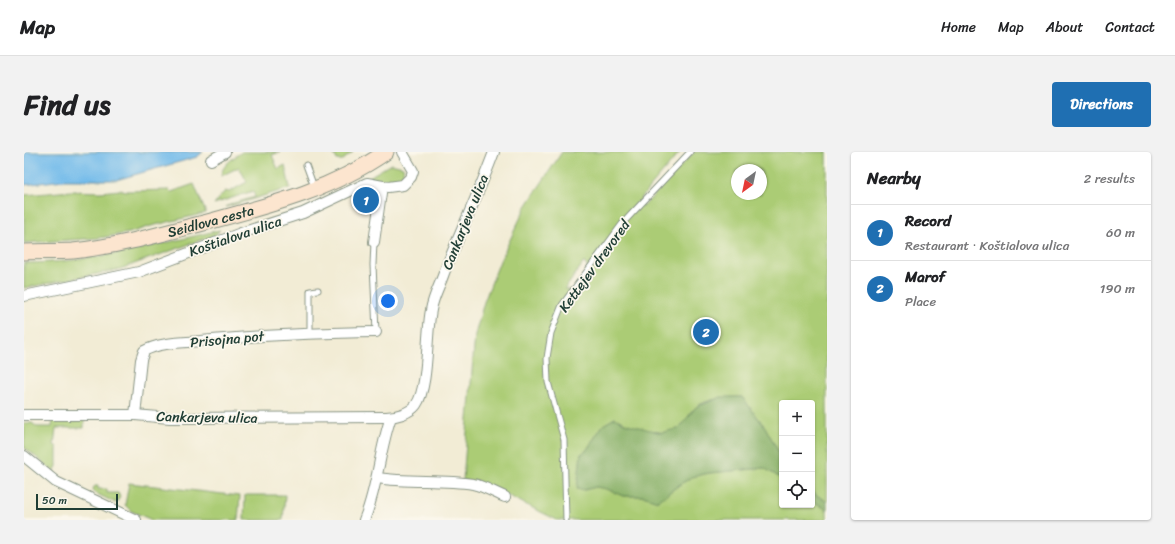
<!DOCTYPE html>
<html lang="en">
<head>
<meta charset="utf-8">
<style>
	:root { --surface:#fff; --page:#f2f2f2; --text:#202124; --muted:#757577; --line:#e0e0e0; --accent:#1f6fb2 }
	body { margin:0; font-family:Sriracha,sans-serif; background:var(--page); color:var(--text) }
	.controls { position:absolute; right:12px; bottom:12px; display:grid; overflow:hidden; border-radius:4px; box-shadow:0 1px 3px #0004 }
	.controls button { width:36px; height:36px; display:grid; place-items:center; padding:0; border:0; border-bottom:1px solid var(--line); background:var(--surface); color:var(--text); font:20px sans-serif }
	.compass { position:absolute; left:707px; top:12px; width:36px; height:36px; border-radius:50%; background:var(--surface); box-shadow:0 1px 3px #0004; rotate:213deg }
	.scale { position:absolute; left:12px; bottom:10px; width:82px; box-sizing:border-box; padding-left:4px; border:2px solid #1f3d34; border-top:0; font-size:11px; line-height:14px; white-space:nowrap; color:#1f3d34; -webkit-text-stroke:3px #fbf7ec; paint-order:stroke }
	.you { position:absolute; left:364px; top:149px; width:14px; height:14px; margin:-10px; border:3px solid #fff; border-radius:50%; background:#1a73e8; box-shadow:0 0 0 6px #1a73e833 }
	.badge { display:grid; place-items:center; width:26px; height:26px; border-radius:50%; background:var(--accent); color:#fff; font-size:13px; font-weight:700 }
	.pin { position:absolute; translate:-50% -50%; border:2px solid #fff; box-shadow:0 1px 4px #0006 }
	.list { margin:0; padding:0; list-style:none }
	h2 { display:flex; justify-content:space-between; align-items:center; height:52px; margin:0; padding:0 16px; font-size:17px }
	h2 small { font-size:13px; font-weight:400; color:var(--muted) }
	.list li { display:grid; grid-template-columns:26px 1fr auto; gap:12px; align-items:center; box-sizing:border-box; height:56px; padding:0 16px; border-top:1px solid var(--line) }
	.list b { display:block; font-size:15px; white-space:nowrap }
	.list p { margin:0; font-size:13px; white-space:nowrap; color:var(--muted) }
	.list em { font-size:13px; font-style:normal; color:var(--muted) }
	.icon { flex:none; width:22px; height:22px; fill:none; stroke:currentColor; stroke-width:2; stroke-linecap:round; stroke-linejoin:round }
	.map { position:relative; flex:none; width:803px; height:368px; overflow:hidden; border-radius:4px }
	header { display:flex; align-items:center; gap:24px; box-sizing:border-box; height:56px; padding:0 20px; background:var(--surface); border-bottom:1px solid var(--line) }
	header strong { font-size:19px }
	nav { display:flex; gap:22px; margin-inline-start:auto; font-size:14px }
	.intro { display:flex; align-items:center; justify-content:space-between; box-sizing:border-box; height:96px; padding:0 24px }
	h1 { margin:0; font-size:28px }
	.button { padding:10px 18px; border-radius:4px; background:var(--accent); color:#fff; font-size:14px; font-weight:700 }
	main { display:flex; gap:24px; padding:0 24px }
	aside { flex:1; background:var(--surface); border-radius:4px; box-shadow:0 1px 3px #0004 }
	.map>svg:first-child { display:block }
	.green { fill:#abcc75; stroke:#658454; fill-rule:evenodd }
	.forest { fill:#88b066; stroke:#54764d }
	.water { fill:#73bbea; stroke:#497c8f }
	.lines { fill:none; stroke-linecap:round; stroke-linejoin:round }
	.lane-casing { stroke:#889484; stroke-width:7 }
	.street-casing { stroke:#889484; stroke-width:12 }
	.secondary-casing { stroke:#889484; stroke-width:17 }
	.lane { stroke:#fff; stroke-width:5 }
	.street { stroke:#fff; stroke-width:10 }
	.secondary { stroke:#fce5cf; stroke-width:15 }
	.labels { text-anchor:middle; stroke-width:3.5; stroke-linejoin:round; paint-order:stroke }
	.street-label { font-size:14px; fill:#1f3d34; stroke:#fbf7ec }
</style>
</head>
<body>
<header>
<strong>Map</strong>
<nav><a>Home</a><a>Map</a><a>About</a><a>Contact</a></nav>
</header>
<div class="intro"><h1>Find us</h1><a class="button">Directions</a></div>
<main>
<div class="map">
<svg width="803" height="368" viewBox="0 0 803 368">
	<rect width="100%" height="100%" fill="#fbf7ec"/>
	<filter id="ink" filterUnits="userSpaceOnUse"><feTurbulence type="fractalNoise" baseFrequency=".025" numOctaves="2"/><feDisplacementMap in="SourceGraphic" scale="8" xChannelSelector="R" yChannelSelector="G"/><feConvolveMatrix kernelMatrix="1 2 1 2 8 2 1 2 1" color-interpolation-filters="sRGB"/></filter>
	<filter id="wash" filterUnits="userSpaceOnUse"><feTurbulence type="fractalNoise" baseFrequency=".012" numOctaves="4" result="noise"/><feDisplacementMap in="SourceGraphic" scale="16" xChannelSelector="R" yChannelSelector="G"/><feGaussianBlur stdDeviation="0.9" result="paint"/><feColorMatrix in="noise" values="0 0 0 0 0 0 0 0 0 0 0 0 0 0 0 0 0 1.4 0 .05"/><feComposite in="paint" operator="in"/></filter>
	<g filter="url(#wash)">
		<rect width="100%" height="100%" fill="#f2ecd5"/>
		<!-- green -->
		<g class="green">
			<path d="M218 0H256L248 3 254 17 261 13 266 36 202 55 210 51 231 45 229 39 190 52 201 39 205 40 223 30 215 15 197 24C198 13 209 6 218 0Z"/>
			<polygon points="309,0 329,0 319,8 313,8"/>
			<path d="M538 0H656L616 47 619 55 670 0H803V350L788 340V251H758V306L741 275 718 245C704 245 682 246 671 256 665 261 662 271 656 276 642 287 605 274 591 266L579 273 562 299 557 302 554 336 560 338 572 335 583 337 599 344H619L634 349 655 333 668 325 685 321 740 316 758 327V353H788V348L803 358V368H533L479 341 439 328 451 183 460 150 476 109 501 56ZM713 18H737V42H713ZM560 110 567 121 549 142 547 138 541 137Z"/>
			<path d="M367 12 379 15C381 20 377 25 373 28L349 27 345 25Z"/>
			<polygon points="170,32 182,61 127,74 105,81 75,86 0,91 0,43 48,39 76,40 96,38 104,39 145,38 147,40"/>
			<path d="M196 78 191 83 93 118 0 136V111C67 111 131 93 196 78Z"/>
			<polygon points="29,267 60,267 60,276 32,276 30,293 33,295 33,314 30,320 0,295 0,271 8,271 13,275 28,275"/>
			<polygon points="105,331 216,344 214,368 128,368 107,359 101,353"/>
			<polygon points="71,334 74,334 74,337 83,337 83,341 94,341 96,345 92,351 69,340 68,337"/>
			<polygon points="221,343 261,343 259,368 220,368"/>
		</g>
		<!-- forest -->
		<g class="forest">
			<polygon points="697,245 718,245 741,275 758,306 758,327 740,316 685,321 668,325 655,333 634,349 619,344 599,344 583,337 572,335 560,338 553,336 557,302 562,299 579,273 591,266 600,271 637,281 655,276 672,255"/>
			<polygon points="788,340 803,350 803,358 788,348"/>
		</g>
		<!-- water -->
		<polygon class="water" points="0,0 179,0 173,5 92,28 39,28 0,33"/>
	</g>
	<g filter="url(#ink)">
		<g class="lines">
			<defs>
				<g id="lane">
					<polyline points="282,13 290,35"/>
					<polyline points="350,90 349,113 352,180"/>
					<polyline points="286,181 286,139 294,138"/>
					<polyline points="542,368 540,288 524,230 523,206 527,181 538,153 598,72 666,0"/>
				</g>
				<g id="street">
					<polyline points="187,8 201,0"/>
					<polyline points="350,90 358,34"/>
					<polyline points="0,144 115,120 217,81 279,61 343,31 364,35 379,33 387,25 389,19 378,0"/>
					<path d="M0 263H111L146 266 362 265C372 265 386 261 392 253 405 235 402 182 407 158 409 145 416 133 420 121 436 80 455 41 470 0"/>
					<path d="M111 263 117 208 120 199C136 190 159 191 177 189 236 183 294 181 352 180"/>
					<polyline points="0,304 32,330 112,368"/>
					<path d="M353 326C385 331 417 327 449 332 460 334 471 341 481 345"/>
					<path d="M340 368C354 335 355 299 367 265"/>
				</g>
				<g id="secondary">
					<path id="s1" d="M0 100C16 99 33 100 49 99 97 94 144 80 191 68 251 52 310 36 362 0"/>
				</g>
			</defs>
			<!-- lane casing -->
			<use href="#lane" class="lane-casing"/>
			<!-- street casing -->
			<use href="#street" class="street-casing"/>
			<!-- secondary casing -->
			<use href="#secondary" class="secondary-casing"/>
			<!-- lane -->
			<use href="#lane" class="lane"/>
			<!-- street -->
			<use href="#street" class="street"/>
			<!-- secondary -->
			<use href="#secondary" class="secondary"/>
		</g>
	</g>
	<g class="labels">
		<!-- street labels -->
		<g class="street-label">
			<text dy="5" stroke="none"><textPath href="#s1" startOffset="190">Seidlova cesta</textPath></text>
			<text transform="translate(441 70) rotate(-68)" y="5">Cankarjeva ulica</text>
			<text transform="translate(211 84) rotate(-19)" y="5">Koštialova ulica</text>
			<text transform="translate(570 114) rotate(-54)" y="5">Kettejev drevored</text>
			<text transform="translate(203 187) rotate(-5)" y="5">Prisojna pot</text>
			<text transform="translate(183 265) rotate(1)" y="5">Cankarjeva ulica</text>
		</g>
	</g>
</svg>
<div class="controls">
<button>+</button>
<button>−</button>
<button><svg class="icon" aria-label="locate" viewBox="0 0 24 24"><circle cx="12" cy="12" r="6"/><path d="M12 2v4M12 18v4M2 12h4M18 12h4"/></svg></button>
</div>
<svg class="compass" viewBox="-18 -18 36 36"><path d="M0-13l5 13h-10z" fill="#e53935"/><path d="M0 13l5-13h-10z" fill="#757577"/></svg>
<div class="scale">50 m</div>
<div class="you"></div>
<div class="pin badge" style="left:342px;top:48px">1</div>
<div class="pin badge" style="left:682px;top:180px">2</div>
</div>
<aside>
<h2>Nearby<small>2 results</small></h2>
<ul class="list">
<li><span class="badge">1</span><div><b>Record</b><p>Restaurant · Koštialova ulica</p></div><em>60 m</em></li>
<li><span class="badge">2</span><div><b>Marof</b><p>Place</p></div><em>190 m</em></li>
</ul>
</aside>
</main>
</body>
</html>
